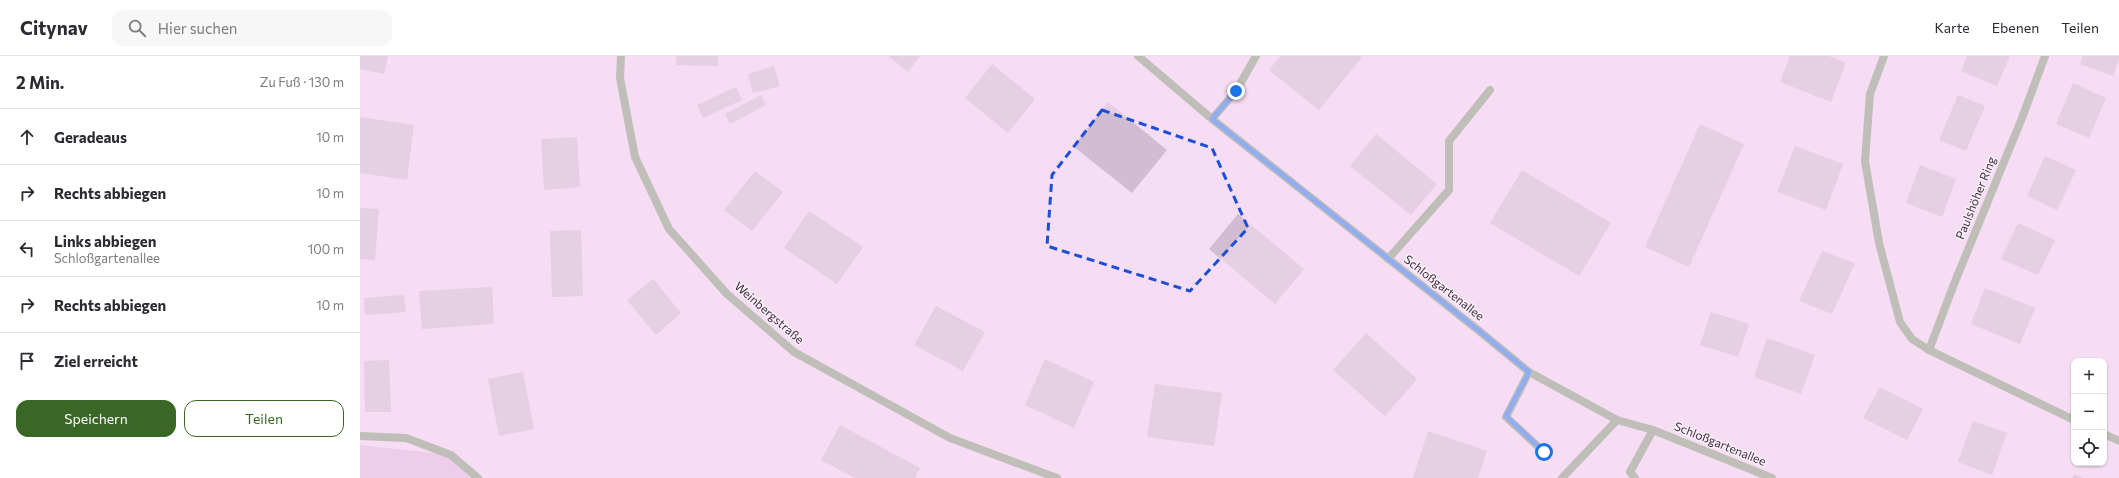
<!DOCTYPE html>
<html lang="de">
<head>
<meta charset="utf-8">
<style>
	:root { --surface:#fff; --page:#f7f7f7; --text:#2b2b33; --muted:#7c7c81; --line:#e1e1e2; --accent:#3a6726 }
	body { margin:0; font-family:Commissioner,sans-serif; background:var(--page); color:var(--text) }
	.controls { position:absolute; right:12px; bottom:12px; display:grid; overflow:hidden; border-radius:8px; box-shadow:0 1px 3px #0004 }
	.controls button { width:36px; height:36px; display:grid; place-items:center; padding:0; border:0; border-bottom:1px solid var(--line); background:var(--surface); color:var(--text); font:20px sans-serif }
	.stop { position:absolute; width:12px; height:12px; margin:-9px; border:3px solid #1a73e8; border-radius:50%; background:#fff }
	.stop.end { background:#1a73e8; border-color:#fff; box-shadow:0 1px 4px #0008 }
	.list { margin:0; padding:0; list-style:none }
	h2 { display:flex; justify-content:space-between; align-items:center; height:52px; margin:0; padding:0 16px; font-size:17px }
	h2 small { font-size:13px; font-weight:400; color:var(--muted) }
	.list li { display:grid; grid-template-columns:26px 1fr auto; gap:12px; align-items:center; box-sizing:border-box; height:56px; padding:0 16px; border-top:1px solid var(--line) }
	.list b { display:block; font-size:15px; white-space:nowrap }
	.list p { margin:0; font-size:13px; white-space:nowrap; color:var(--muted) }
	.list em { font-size:13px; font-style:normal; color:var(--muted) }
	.actions { display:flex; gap:8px; padding:12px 16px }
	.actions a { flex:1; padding:9px 0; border:1px solid var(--accent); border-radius:12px; text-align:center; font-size:14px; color:var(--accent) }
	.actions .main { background:var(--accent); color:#fff }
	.icon { flex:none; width:22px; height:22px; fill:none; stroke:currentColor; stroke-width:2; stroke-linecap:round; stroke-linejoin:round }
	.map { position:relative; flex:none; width:1759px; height:422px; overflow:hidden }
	header { display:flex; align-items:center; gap:24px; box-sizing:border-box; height:56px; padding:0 20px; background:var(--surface); border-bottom:1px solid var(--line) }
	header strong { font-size:19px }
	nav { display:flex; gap:22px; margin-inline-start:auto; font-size:14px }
	.search { width:280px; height:36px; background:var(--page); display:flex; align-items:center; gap:10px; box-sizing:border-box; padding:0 14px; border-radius:12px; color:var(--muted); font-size:15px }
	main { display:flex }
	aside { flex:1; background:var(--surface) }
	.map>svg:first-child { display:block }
	.green { fill:#e3bbe0 }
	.building { fill:#d2bcd1 }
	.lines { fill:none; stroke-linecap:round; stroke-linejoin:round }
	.service { stroke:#7e9974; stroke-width:8 }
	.minor { stroke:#7e9974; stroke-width:8 }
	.route { stroke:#1a73e8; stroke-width:5 }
	.marked { fill:none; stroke:#1d4ed8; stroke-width:3; stroke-dasharray:8 5; stroke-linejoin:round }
	.labels { text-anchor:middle; stroke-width:3; stroke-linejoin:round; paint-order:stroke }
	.street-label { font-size:12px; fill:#3a313a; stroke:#fceefb }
</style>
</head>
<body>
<header>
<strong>Citynav</strong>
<div class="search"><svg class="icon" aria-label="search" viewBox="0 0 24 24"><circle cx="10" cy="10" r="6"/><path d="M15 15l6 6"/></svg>Hier suchen</div>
<nav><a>Karte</a><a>Ebenen</a><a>Teilen</a></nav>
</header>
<main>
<aside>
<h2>2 Min.<small>Zu Fuß · 130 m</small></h2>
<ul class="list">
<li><svg class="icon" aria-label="ahead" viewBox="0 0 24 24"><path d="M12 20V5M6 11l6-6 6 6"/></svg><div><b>Geradeaus</b></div><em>10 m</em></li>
<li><svg class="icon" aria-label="right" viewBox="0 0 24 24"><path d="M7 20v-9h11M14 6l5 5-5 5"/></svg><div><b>Rechts abbiegen</b></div><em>10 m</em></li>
<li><svg class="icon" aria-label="left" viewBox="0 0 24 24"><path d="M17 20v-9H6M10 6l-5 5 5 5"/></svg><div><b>Links abbiegen</b><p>Schloßgartenallee</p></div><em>100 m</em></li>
<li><svg class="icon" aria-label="right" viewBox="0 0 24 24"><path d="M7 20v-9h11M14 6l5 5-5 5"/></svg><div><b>Rechts abbiegen</b></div><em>10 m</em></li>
<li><svg class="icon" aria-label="arrive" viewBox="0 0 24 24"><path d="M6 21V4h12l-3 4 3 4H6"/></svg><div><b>Ziel erreicht</b></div></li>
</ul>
<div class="actions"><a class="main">Speichern</a><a>Teilen</a></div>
</aside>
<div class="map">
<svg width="1759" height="422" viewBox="0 0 1759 422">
	<rect width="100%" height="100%" fill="#f5ddf3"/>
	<!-- green -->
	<polygon class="green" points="0,389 91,399 118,422 0,422"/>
	<!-- building -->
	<g class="building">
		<polygon points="0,0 28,0 24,18 0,13"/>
		<polygon points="316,0 358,0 358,10 316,9"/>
		<polygon points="528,0 560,0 548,16"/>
		<polygon points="920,0 1001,0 1002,1 959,54 909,14"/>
		<polygon points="1430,0 1469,0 1486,7 1471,46 1420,26"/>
		<polygon points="1607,0 1650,0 1637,30 1601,15"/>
		<polygon points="1723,0 1759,0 1759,3 1753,20 1720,8"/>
		<polygon points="632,8 675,43 648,77 605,42"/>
		<polygon points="414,10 420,30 393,37 388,18"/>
		<polygon points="1713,27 1746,42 1729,82 1696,68"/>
		<polygon points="376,31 382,44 343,62 337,49"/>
		<polygon points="401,39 406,49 370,68 365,58"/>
		<polygon points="1598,39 1625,50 1606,95 1579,84"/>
		<polygon points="748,46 807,94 772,137 713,90"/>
		<polygon points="0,61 54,69 47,124 0,117"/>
		<polygon points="1340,68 1384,88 1329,211 1285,191"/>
		<polygon points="1016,78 1077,128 1051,159 990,110"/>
		<polygon points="217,81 220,131 184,134 181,83"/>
		<polygon points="1435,90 1483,108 1466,154 1417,136"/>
		<polygon points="1685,100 1716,114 1697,154 1667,140"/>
		<polygon points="1560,109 1596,123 1582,161 1546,147"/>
		<polygon points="1162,114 1251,167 1219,220 1130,167"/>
		<polygon points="395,115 423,136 392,175 364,154"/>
		<polygon points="0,152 19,153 15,204 0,203"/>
		<polygon points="449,155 503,191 477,228 424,192"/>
		<polygon points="878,158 944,213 915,248 849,193"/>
		<polygon points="1658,167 1695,184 1678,219 1641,203"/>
		<polygon points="221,174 223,240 192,241 190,175"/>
		<polygon points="1462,195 1495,207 1472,258 1439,245"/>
		<polygon points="293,223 321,257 296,279 267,244"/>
		<polygon points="132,231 134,268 62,273 59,235"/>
		<polygon points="1625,232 1675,252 1660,288 1611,268"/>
		<polygon points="44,239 46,256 5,259 4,242"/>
		<polygon points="576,250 625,276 603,315 554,289"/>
		<polygon points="1351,256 1389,268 1378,301 1340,289"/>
		<polygon points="1006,277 1057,323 1025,360 973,314"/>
		<polygon points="1407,282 1455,299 1441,338 1394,321"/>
		<polygon points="685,303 734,326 714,372 665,349"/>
		<polygon points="29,304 31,356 5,356 4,305"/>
		<polygon points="163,316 174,373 139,380 128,323"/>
		<polygon points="795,328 862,337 854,390 787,381"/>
		<polygon points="1520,331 1563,353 1547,384 1503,362"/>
		<polygon points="1613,365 1647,377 1632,419 1598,406"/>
		<polygon points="480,369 560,412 555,422 495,422 461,404"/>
		<polygon points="1068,375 1127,395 1118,422 1053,422"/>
		<polygon points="1714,418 1724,422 1712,422"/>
	</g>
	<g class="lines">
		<!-- service -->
		<g class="service">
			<polyline points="852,63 876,35 896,0"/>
			<polyline points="1028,203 1089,134 1089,85 1130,34"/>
			<polyline points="1169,316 1146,361 1184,396"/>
			<polyline points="1275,422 1270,416 1293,374"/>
		</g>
		<!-- minor -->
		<g class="minor">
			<polyline points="261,0 260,22 275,101 309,173 367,238 434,296 590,382 697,422"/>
			<polyline points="778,0 852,63 1118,274 1169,316 1257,364 1293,374 1412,422"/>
			<polyline points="1524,0 1510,38 1505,105 1519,187 1540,266 1552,283 1569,294 1714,364"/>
			<polyline points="1569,294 1594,228 1662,62 1685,0"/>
			<polyline points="1744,378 1759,385"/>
			<polyline points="0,380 46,382 91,399 118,422"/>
			<polyline points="1202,422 1257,364"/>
		</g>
	</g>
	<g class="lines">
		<!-- route -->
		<polyline class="route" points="876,35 852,63 1118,274 1169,316 1146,360 1184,396"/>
	</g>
	<!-- marked area -->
	<path d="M0 0H1759V422H0ZM742 54 852 92 888 172 830 235 687 190 692 119Z" fill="#f5ddf3" fill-opacity=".55" fill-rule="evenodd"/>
	<path class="marked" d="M742 54 852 92 888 172 830 235 687 190 692 119Z"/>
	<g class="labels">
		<!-- street labels -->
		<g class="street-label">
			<text transform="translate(1616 142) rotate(-68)" y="4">Paulshöher Ring</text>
			<text transform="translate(1084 232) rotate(38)" y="4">Schloßgartenallee</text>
			<text transform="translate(409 257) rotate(41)" y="4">Weinbergstraße</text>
			<text transform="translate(1360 388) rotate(22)" y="4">Schloßgartenallee</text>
		</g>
	</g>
</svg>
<div class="controls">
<button>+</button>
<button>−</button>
<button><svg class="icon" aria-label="locate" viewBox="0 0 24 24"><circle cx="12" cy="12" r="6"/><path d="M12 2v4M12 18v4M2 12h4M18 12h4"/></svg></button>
</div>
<div class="stop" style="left:1184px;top:396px"></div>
<div class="stop end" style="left:876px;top:35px"></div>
</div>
</main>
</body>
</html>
